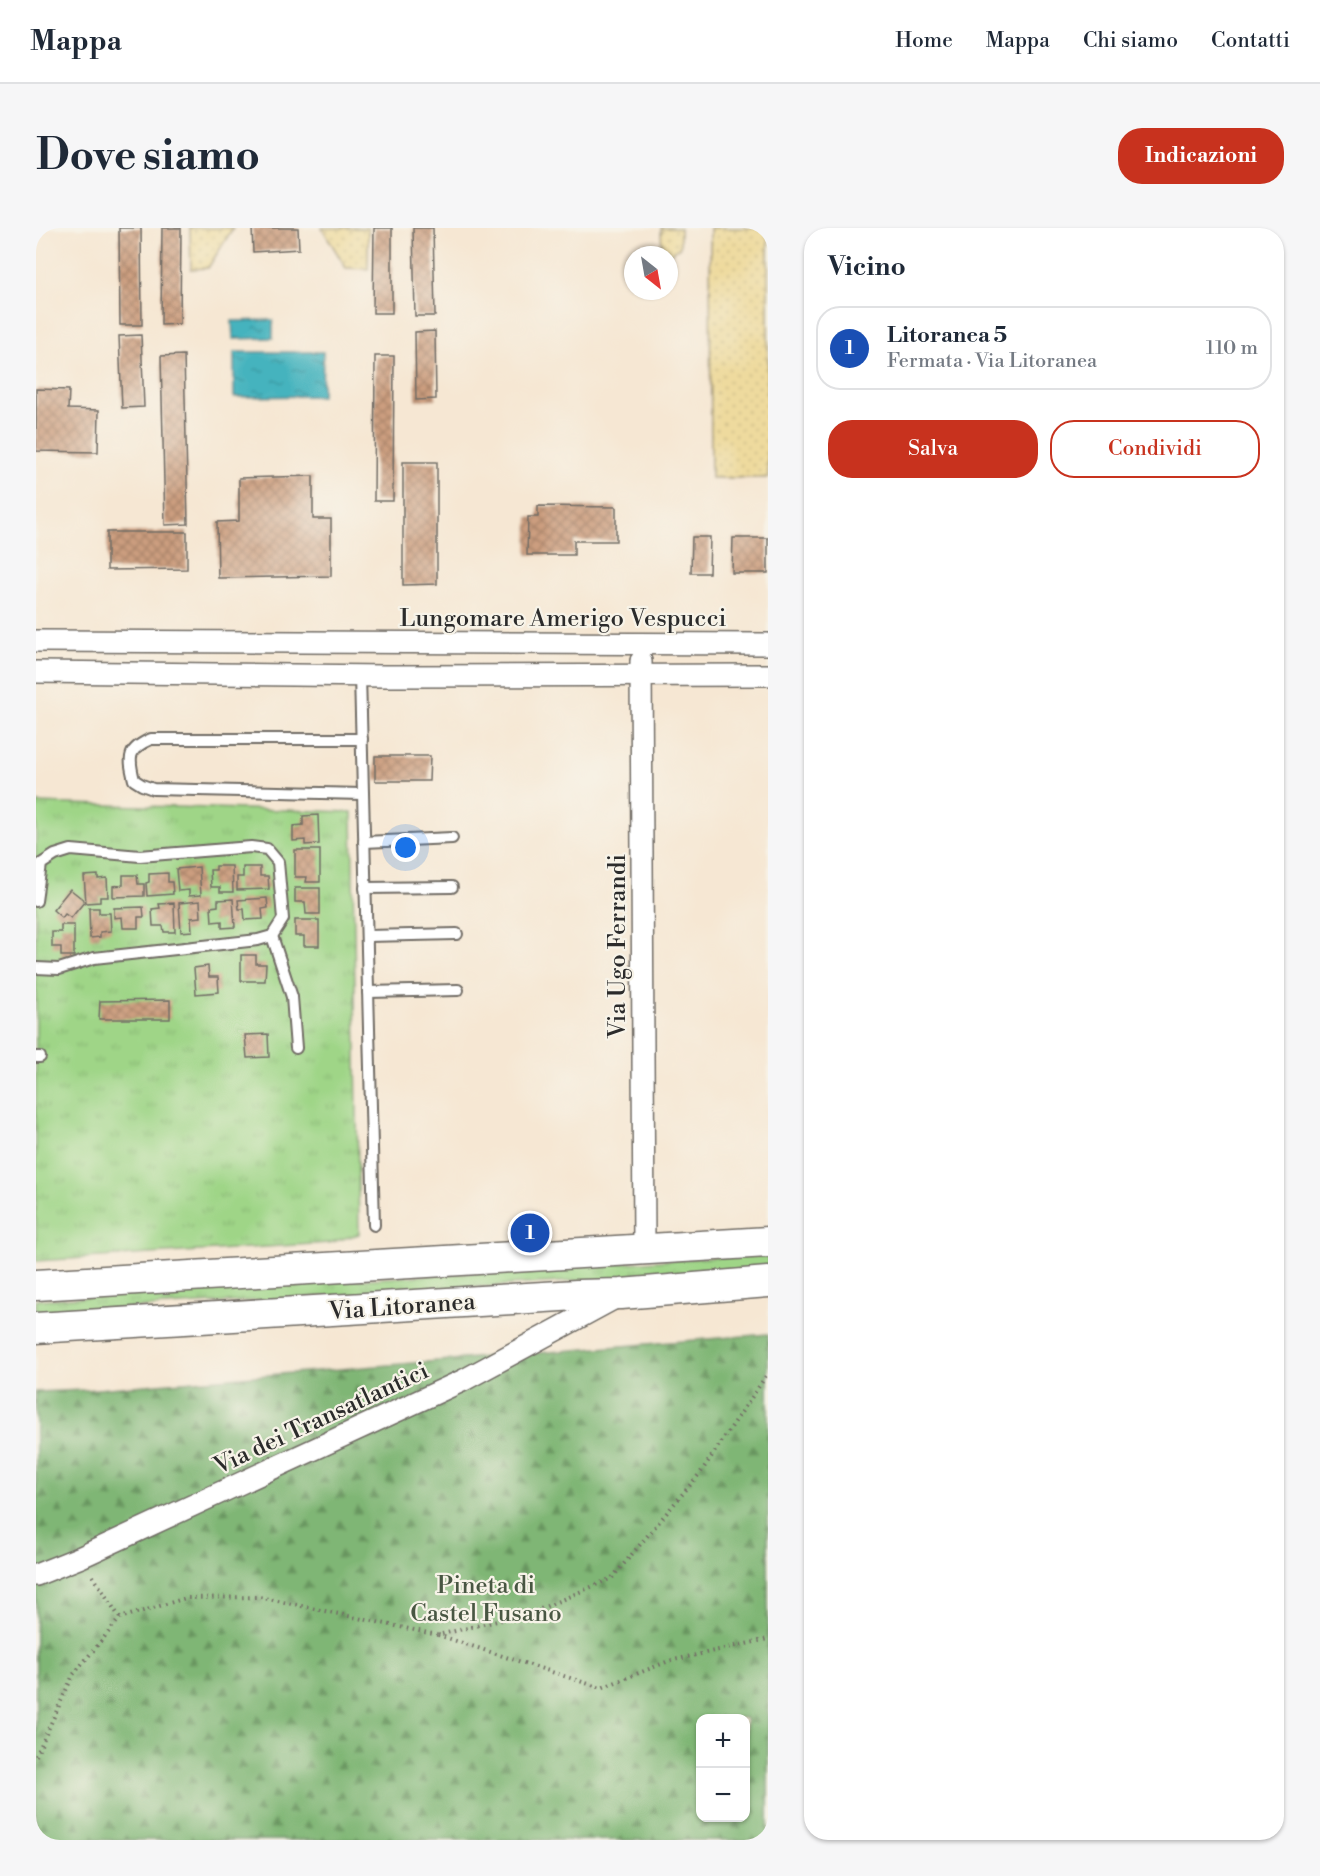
<!DOCTYPE html>
<html lang="it">
<head>
<meta charset="utf-8">
<style>
	:root { --surface:#fff; --page:#f6f6f7; --text:#1f2937; --muted:#747a83; --line:#e0e1e3; --accent:#c8321e }
	body { margin:0; font-family:"Libre Bodoni",serif; background:var(--page); color:var(--text) }
	.controls { position:absolute; right:18px; bottom:18px; display:grid; overflow:hidden; border-radius:12px; box-shadow:0 2px 4px #0004 }
	.controls button { width:54px; height:54px; display:grid; place-items:center; padding:0; border:0; border-bottom:2px solid var(--line); background:var(--surface); color:var(--text); font:30px sans-serif }
	.compass { position:absolute; left:588px; top:18px; width:54px; height:54px; border-radius:50%; background:var(--surface); box-shadow:0 2px 4px #0004; rotate:149deg }
	.you { position:absolute; left:370px; top:620px; width:21px; height:21px; margin:-15px; border:4px solid #fff; border-radius:50%; background:#1a73e8; box-shadow:0 0 0 9px #1a73e833 }
	.badge { display:grid; place-items:center; width:39px; height:39px; border-radius:50%; background:var(--accent); color:#fff; font-size:20px; font-weight:700 }
	.pin { position:absolute; translate:-50% -50%; border:3px solid #fff; box-shadow:0 2px 6px #0006 }
	.list { margin:0; padding:0; list-style:none }
	h2 { display:flex; justify-content:space-between; align-items:center; height:78px; margin:0; padding:0 24px; font-size:26px }
	h2 small { font-size:20px; font-weight:400; color:var(--muted) }
	.list li { display:grid; grid-template-columns:39px 1fr auto; gap:18px; align-items:center; box-sizing:border-box; height:84px; margin:0 12px 12px; padding:0 12px; border:2px solid var(--line); border-radius:24px }
	.list b { display:block; font-size:22px; white-space:nowrap }
	.list p { margin:0; font-size:20px; white-space:nowrap; color:var(--muted) }
	.list em { font-size:20px; font-style:normal; color:var(--muted) }
	.actions { display:flex; gap:12px; padding:18px 24px }
	.actions a { flex:1; padding:14px 0; border:2px solid var(--accent); border-radius:24px; text-align:center; font-size:21px; color:var(--accent) }
	.actions .main { background:var(--accent); color:#fff }
	.map { position:relative; flex:none; width:732px; height:1612px; overflow:hidden; border-radius:24px }
	header { display:flex; align-items:center; gap:36px; box-sizing:border-box; height:84px; padding:0 30px; background:var(--surface); border-bottom:2px solid var(--line) }
	header strong { font-size:28px }
	nav { display:flex; gap:33px; margin-inline-start:auto; font-size:21px }
	.intro { display:flex; align-items:center; justify-content:space-between; box-sizing:border-box; height:144px; padding:0 36px }
	h1 { margin:0; font-size:42px }
	.button { padding:15px 27px; border-radius:24px; background:var(--accent); color:#fff; font-size:21px; font-weight:700 }
	main { display:flex; gap:36px; padding:0 36px }
	aside { flex:1; background:var(--surface); border-radius:24px; box-shadow:0 2px 4px #0004 }
	.map>svg:first-child { display:block }
	.grass { fill:url(#grass-tufts); stroke:#658059; stroke-width:1.5 }
	.forest { fill:url(#forest-firs); stroke:#557050; stroke-width:1.5; fill-rule:evenodd }
	.sand { fill:url(#sand-dots); stroke:#8c8264; stroke-width:1.5 }
	.water { fill:url(#water-ripples); stroke:#386f74; stroke-width:1.5 }
	.building { fill:url(#building-cross-hatch) }
	.lines { fill:none; stroke-linecap:round; stroke-linejoin:round }
	.lane-casing { stroke:#726d66; stroke-width:14 }
	.street-casing { stroke:#726d66; stroke-width:24 }
	.secondary-casing { stroke:#726d66; stroke-width:33 }
	.path { stroke:#726d66; stroke-width:4; stroke-dasharray:1.5 4.5; stroke-linecap:butt }
	.lane { stroke:#fff; stroke-width:10 }
	.street { stroke:#fff; stroke-width:21 }
	.secondary { stroke:#fff; stroke-width:30 }
	.labels { text-anchor:middle; stroke-width:4.5; stroke-linejoin:round; paint-order:stroke }
	.street-label { font-size:24px; fill:#2b2b2b; stroke:#f7f3e8 }
	.park-label { font-size:24px; fill:#485642; stroke:#f7f3e8 }
</style>
</head>
<body>
<header>
<strong>Mappa</strong>
<nav><a>Home</a><a>Mappa</a><a>Chi siamo</a><a>Contatti</a></nav>
</header>
<div class="intro"><h1>Dove siamo</h1><a class="button">Indicazioni</a></div>
<main>
<div class="map">
<svg width="732" height="1612" viewBox="0 0 732 1612">
	<defs>
		<pattern id="grass-tufts" width="24" height="20" patternUnits="userSpaceOnUse" patternTransform="scale(1.5)"><rect width="24" height="20" fill="#9fd587"/><path d="M3 7l-1-3M5 7V3M7 7l1-3M15 17l-1-3M17 17v-4M19 17l1-3" fill="none" stroke="#89b775"/></pattern>
		<pattern id="forest-firs" width="22" height="20" patternUnits="userSpaceOnUse" patternTransform="scale(1.5)"><rect width="22" height="20" fill="#7fb674"/><path d="M5 1l3.5 6h-7zM16 11l3.5 6h-7z" fill="#68945f"/></pattern>
		<pattern id="sand-dots" width="8" height="8" patternUnits="userSpaceOnUse" patternTransform="scale(1.5)"><rect width="8" height="8" fill="#eeda9e"/><path d="M2 2h.1M6 6h.1" fill="none" stroke="#cb8" stroke-width="1.8" stroke-linecap="round"/></pattern>
		<pattern id="water-ripples" width="26" height="14" patternUnits="userSpaceOnUse" patternTransform="scale(1.5)"><rect width="26" height="14" fill="#44b3be"/><path d="M2 4q2-2 4 0t4 0M15 11q2-2 4 0t4 0" fill="none" stroke="#39929b"/></pattern>
		<pattern id="building-cross-hatch" width="8" height="8" patternUnits="userSpaceOnUse" patternTransform="scale(1.5)"><rect width="8" height="8" fill="#cc9e7f"/><path d="M0 0l8 8M0 8l8-8" fill="none" stroke="#a68168"/></pattern>
	</defs>
	<rect width="100%" height="100%" fill="#f7f3e8"/>
	<filter id="ink" filterUnits="userSpaceOnUse"><feTurbulence type="fractalNoise" baseFrequency=".0167" numOctaves="2"/><feDisplacementMap in="SourceGraphic" scale="12" xChannelSelector="R" yChannelSelector="G"/><feConvolveMatrix kernelMatrix="1 2 1 2 8 2 1 2 1" color-interpolation-filters="sRGB"/></filter>
	<filter id="wash" filterUnits="userSpaceOnUse"><feTurbulence type="fractalNoise" baseFrequency=".008" numOctaves="4" result="noise"/><feDisplacementMap in="SourceGraphic" scale="24" xChannelSelector="R" yChannelSelector="G"/><feGaussianBlur stdDeviation="1.35" result="paint"/><feColorMatrix in="noise" values="0 0 0 0 0 0 0 0 0 0 0 0 0 0 0 0 0 1.4 0 .05"/><feComposite in="paint" operator="in"/></filter>
	<g filter="url(#wash)">
		<rect width="100%" height="100%" fill="#f6e7d3"/>
		<!-- grass -->
		<g class="grass">
			<polygon points="0,575 316,584 323,1006 293,1015 0,1033"/>
			<polygon points="732,1026 732,1041 720,1042 0,1086 0,1072"/>
		</g>
		<!-- forest -->
		<path class="forest" d="M732 1106V1612H0V1164L49 1162ZM664 1490H710V1590H664Z"/>
		<!-- sand -->
		<g class="sand">
			<polygon points="154,0 197,0 172,40 155,41"/>
			<polygon points="286,0 332,0 332,41 310,40"/>
			<polygon points="625,0 644,0 644,19 633,27 626,27"/>
			<polygon points="674,0 732,0 732,250 675,250"/>
		</g>
		<!-- water -->
		<g class="water">
			<polygon points="237,92 237,110 197,111 196,93"/>
			<polygon points="198,124 287,124 286,168 198,169"/>
		</g>
		<g id="blocks">
			<!-- building -->
			<g class="building">
				<polygon points="83,0 105,0 106,97 84,97"/>
				<polygon points="126,0 145,0 144,96 125,97"/>
				<polygon points="216,0 262,0 263,21 217,24"/>
				<polygon points="338,0 356,0 356,85 337,85"/>
				<polygon points="377,0 397,0 399,88 379,88"/>
				<polygon points="399,103 400,171 380,172 379,104"/>
				<polygon points="105,107 108,179 86,180 83,108"/>
				<polygon points="148,127 152,296 129,297 125,128"/>
				<polygon points="339,128 358,128 357,273 338,273"/>
				<polygon points="0,161 33,162 32,181 63,182 62,224 0,223"/>
				<polygon points="367,234 401,234 401,356 367,357"/>
				<polygon points="277,248 277,291 295,291 295,348 182,350 181,294 203,293 203,250"/>
				<polygon points="502,278 580,279 580,313 538,313 538,327 491,327 492,289 502,289"/>
				<polygon points="71,304 151,304 151,341 71,342"/>
				<polygon points="656,309 674,309 673,345 655,345"/>
				<polygon points="697,310 732,310 732,345 696,345"/>
				<polygon points="339,528 394,528 393,553 339,553"/>
				<polygon points="282,587 283,616 269,617 269,612 257,613 257,598 267,597 267,588"/>
				<polygon points="259,622 284,622 284,654 270,654 271,649 259,649"/>
				<polygon points="180,638 196,638 197,664 184,664 184,659 175,659 174,642 180,642"/>
				<polygon points="163,639 165,667 153,668 153,662 142,663 140,641"/>
				<polygon points="207,639 224,639 224,648 232,648 233,661 201,662 201,649 207,649"/>
				<polygon points="132,645 132,654 136,654 137,666 111,668 110,655 113,654 113,646"/>
				<polygon points="62,647 62,651 71,650 72,669 64,669 64,674 50,675 48,648"/>
				<polygon points="87,647 101,647 102,656 108,656 108,668 77,669 77,658 87,657"/>
				<polygon points="259,660 284,660 284,686 270,686 269,674 259,674"/>
				<polygon points="34,661 49,673 35,690 29,686 26,690 17,682"/>
				<polygon points="231,670 232,680 226,681 227,691 209,692 208,681 203,681 202,672"/>
				<polygon points="197,671 199,699 186,700 186,693 176,694 175,679 182,678 182,672"/>
				<polygon points="164,673 165,689 155,690 156,703 145,704 143,675"/>
				<polygon points="138,675 139,704 128,704 127,698 117,698 116,681 124,680 123,676"/>
				<polygon points="107,679 108,689 102,689 102,700 87,700 86,689 78,690 78,680"/>
				<polygon points="53,680 63,680 63,685 74,685 75,703 64,704 64,709 54,710"/>
				<polygon points="259,692 283,692 283,718 268,718 268,708 259,708"/>
				<polygon points="25,697 38,697 38,728 25,728 25,719 16,719 16,704 25,704"/>
				<polygon points="205,727 220,727 220,736 230,736 229,753 205,753"/>
				<polygon points="172,738 173,749 182,749 183,764 160,766 158,740"/>
				<polygon points="134,772 134,791 63,791 64,773"/>
				<polygon points="232,806 233,829 211,830 209,807"/>
			</g>
		</g>
	</g>
	<g filter="url(#ink)">
		<use href="#blocks" fill-opacity="0" stroke="#726d66" stroke-width="1.5"/>
		<g class="lines">
			<defs>
				<g id="lane">
					<polyline points="324,447 338,997"/>
					<path d="M326 511H115C92 521 92 528 98 552L106 557 117 561 327 566"/>
					<polyline points="328,614 416,610"/>
					<polyline points="329,660 416,659"/>
					<polyline points="0,673 5,636 19,627 35,622 104,628 215,619 231,621 242,634 247,691 236,708 222,712 58,730 23,741 0,740"/>
					<polyline points="236,708 256,769 260,820"/>
					<polyline points="331,708 421,706"/>
					<polyline points="332,764 422,762"/>
					<polyline points="0,829 4,829"/>
				</g>
				<g id="street">
					<polyline points="0,413 732,416"/>
					<polyline points="605,433 608,1020"/>
					<polyline points="0,444 349,448 732,447"/>
					<polyline points="0,1347 45,1329 428,1152 581,1069"/>
				</g>
				<g id="secondary">
					<polyline points="0,1057 732,1014"/>
					<polyline points="0,1100 541,1067 585,1066 732,1054"/>
				</g>
			</defs>
			<!-- lane casing -->
			<use href="#lane" class="lane-casing"/>
			<!-- street casing -->
			<use href="#street" class="street-casing"/>
			<!-- secondary casing -->
			<use href="#secondary" class="secondary-casing"/>
			<!-- path -->
			<g class="path">
				<polyline points="57,1348 84,1390"/>
				<polyline points="402,1407 565,1460 633,1433 732,1411"/>
				<polyline points="0,1528 37,1447 84,1390 150,1370 223,1369 402,1407 495,1385 576,1350 665,1244 732,1145"/>
			</g>
			<!-- lane -->
			<use href="#lane" class="lane"/>
			<!-- street -->
			<use href="#street" class="street"/>
			<!-- secondary -->
			<use href="#secondary" class="secondary"/>
		</g>
	</g>
	<g class="labels">
		<!-- street labels -->
		<g class="street-label">
			<text x="527" y="398">Lungomare Amerigo Vespucci</text>
			<text transform="translate(581 718) rotate(-90)" y="8">Via Ugo Ferrandi</text>
			<text transform="translate(366 1078) rotate(-4)" y="8">Via Litoranea</text>
			<text transform="translate(285 1190) rotate(-25)" y="8">Via dei Transatlantici</text>
		</g>
		<!-- park labels -->
		<g class="park-label">
			<text x="450" y="1365">Pineta di<tspan x="450" dy="28">Castel Fusano</tspan></text>
		</g>
	</g>
</svg>
<div class="controls">
<button>+</button>
<button>−</button>
</div>
<svg class="compass" viewBox="-18 -18 36 36"><path d="M0-13l5 13h-10z" fill="#e53935"/><path d="M0 13l5-13h-10z" fill="#747a83"/></svg>
<div class="you"></div>
<div class="pin badge" style="left:494px;top:1005px;background:#1a4fb4">1</div>
</div>
<aside>
<h2>Vicino<small></small></h2>
<ul class="list">
<li><span class="badge" style="background:#1a4fb4">1</span><div><b>Litoranea 5</b><p>Fermata · Via Litoranea</p></div><em>110 m</em></li>
</ul>
<div class="actions"><a class="main">Salva</a><a>Condividi</a></div>
</aside>
</main>
</body>
</html>
